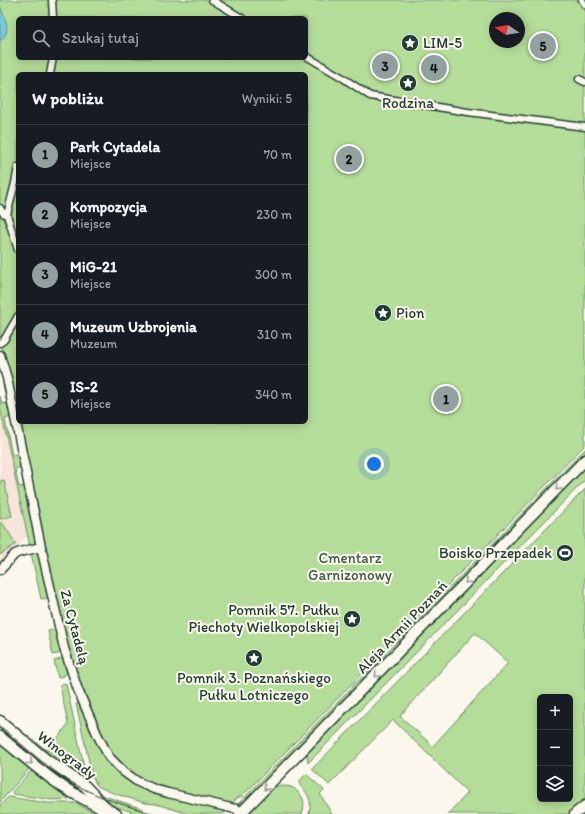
<!DOCTYPE html>
<html lang="pl">
<head>
<meta charset="utf-8">
<style>
	:root { --surface:#171b24; --page:#242831; --text:#f1f3f6; --muted:#9ea1a6; --line:#363941; --accent:#92a19f }
	body { margin:0; font-family:Itim,sans-serif; background:var(--page); color:var(--text) }
	.controls { position:absolute; right:12px; bottom:12px; display:grid; overflow:hidden; border-radius:6px; box-shadow:0 2px 10px #0003 }
	.controls button { width:36px; height:36px; display:grid; place-items:center; padding:0; border:0; border-bottom:1px solid var(--line); background:var(--surface); color:var(--text); font:20px sans-serif }
	.compass { position:absolute; left:489px; top:12px; width:36px; height:36px; border-radius:50%; background:var(--surface); box-shadow:0 2px 10px #0003; rotate:282deg }
	.you { position:absolute; left:374px; top:464px; width:14px; height:14px; margin:-10px; border:3px solid #fff; border-radius:50%; background:#1a73e8; box-shadow:0 0 0 6px #1a73e833 }
	.badge { display:grid; place-items:center; width:26px; height:26px; border-radius:50%; background:var(--accent); color:#111; font-size:13px; font-weight:700 }
	.pin { position:absolute; translate:-50% -50%; border:2px solid #fff; box-shadow:0 1px 4px #0006 }
	.list { margin:0; padding:0; list-style:none }
	h2 { display:flex; justify-content:space-between; align-items:center; height:52px; margin:0; padding:0 16px; font-size:17px }
	h2 small { font-size:13px; font-weight:400; color:var(--muted) }
	.list li { display:grid; grid-template-columns:26px 1fr auto; gap:12px; align-items:center; box-sizing:border-box; height:60px; padding:0 16px; border-top:1px solid var(--line) }
	.list b { display:block; font-size:15px; white-space:nowrap }
	.list p { margin:0; font-size:13px; white-space:nowrap; color:var(--muted) }
	.list em { font-size:13px; font-style:normal; color:var(--muted) }
	.icon { flex:none; width:22px; height:22px; fill:none; stroke:currentColor; stroke-width:2; stroke-linecap:round; stroke-linejoin:round }
	.map { position:relative; flex:none; width:585px; height:814px; overflow:hidden }
	.search { position:absolute; background:var(--surface); box-shadow:0 2px 10px #0003; left:16px; top:16px; width:292px; height:44px; display:flex; align-items:center; gap:10px; box-sizing:border-box; padding:0 14px; border-radius:6px; color:var(--muted); font-size:15px }
	.panel { position:absolute; background:var(--surface); box-shadow:0 2px 10px #0003; left:16px; top:72px; width:292px; height:352px; border-radius:6px }
	.map>svg:first-child { display:block }
	.built { fill:#f8e4da }
	.green { fill:#b4dd99; stroke:#6a8d66; fill-rule:evenodd }
	.water { fill:#7ac9d5; stroke:#569195 }
	.lines { fill:none; stroke-linecap:round; stroke-linejoin:round }
	.pedestrian-casing { stroke:#1f3d34; stroke-width:9 }
	.minor-casing { stroke:#1f3d34; stroke-width:11 }
	.tertiary-casing { stroke:#1f3d34; stroke-width:13 }
	.pedestrian { stroke:#fbf7ec; stroke-width:6 }
	.minor { stroke:#fbf7ec; stroke-width:8 }
	.tertiary { stroke:#fbf7ec; stroke-width:10 }
	.tram { stroke:#1f3d34; stroke-width:1 }
	.oneway { stroke:#8d9a90 }
	.labels { text-anchor:middle; stroke-width:4; stroke-linejoin:round; paint-order:stroke }
	.poi-label { font-size:15px; fill:#1f3d34; stroke:#fbf7ec; text-anchor:start }
	.park-label { font-size:15px; fill:#3d5d48; stroke:#fbf7ec }
	.street-label { font-size:15px; fill:#1f3d34; stroke:#fbf7ec }
</style>
</head>
<body>
<div class="map">
<svg width="585" height="814" viewBox="0 0 585 814">
	<rect width="100%" height="100%" fill="#fbf7ec"/>
	<filter id="ink" filterUnits="userSpaceOnUse"><feTurbulence type="fractalNoise" baseFrequency=".025" numOctaves="2"/><feDisplacementMap in="SourceGraphic" scale="8" xChannelSelector="R" yChannelSelector="G"/><feConvolveMatrix kernelMatrix="1 2 1 2 8 2 1 2 1" color-interpolation-filters="sRGB"/></filter>
	<g filter="url(#ink)">
		<!-- built -->
		<polygon class="built" points="0,407 27,536 0,566"/>
		<!-- green -->
		<g class="green">
			<path d="M0 0H585V445L257 781 242 796 237 798 233 803 228 802 221 809 226 811 224 814H189L156 804 145 803 113 793 99 787 96 784 92 775 76 704 79 703 91 731 82 688 68 648 58 605 20 422H306V74H18V414L7 364 5 356 0 345ZM18 18H306V58H18ZM495 18H519V42H495Z"/>
			<polygon points="0,396 2,404 8,403 11,417 5,419 12,455 18,454 21,467 15,469 19,487 25,486 36,542 35,545 30,547 0,407"/>
			<path d="M585 449V454L262 785C255 792 249 801 238 804Z"/>
			<polygon points="585,467 585,480 308,763 307,757 308,752"/>
			<polygon points="4,480 12,516 0,519 0,481"/>
			<path d="M585 489V800L567 814H447L468 793 393 720 329 785 312 769ZM475 633 508 663 433 746 400 716ZM540 697H570V799H540Z"/>
			<polygon points="2,522 16,544 0,555 0,523"/>
			<polygon points="35,551 39,554 48,598 41,599 31,553"/>
			<polygon points="55,629 62,653 53,655 48,631"/>
			<polygon points="63,658 67,672 65,675 58,678 54,661"/>
			<polygon points="64,683 66,684 85,771 81,775 59,761 36,743 36,742 48,751 68,724 60,686 61,685"/>
			<polygon points="8,734 80,785 89,796 67,785 7,738"/>
			<polygon points="0,745 29,769 0,802"/>
			<polygon points="31,771 69,799 53,800 13,794 12,792"/>
			<path d="M306 774 324 790 320 794 332 814H309C311 805 311 798 305 791 302 788 300 786 299 782Z"/>
			<path d="M275 786C280 787 286 785 291 787 294 788 295 789 297 791 305 798 305 804 302 814H248Z"/>
			<polygon points="99,794 143,809 141,814 138,814 108,804"/>
			<path d="M9 797 47 803H76L96 814H0V804C4 804 5 798 9 797Z"/>
		</g>
		<!-- water -->
		<path class="water" d="M0 6C5 18 13 31 0 41Z"/>
		<g class="lines">
			<defs>
				<g id="pedestrian">
					<polyline points="52,0 53,18"/>
					<polyline points="212,0 242,18"/>
					<polyline points="582,0 585,5"/>
					<polyline points="306,56 343,78 370,96 468,112 585,127"/>
					<polyline points="50,74 53,58"/>
					<polyline points="579,79 585,82"/>
					<polyline points="18,167 15,183 7,215 18,250"/>
					<polyline points="0,208 3,213 7,215"/>
					<polyline points="0,343 4,340 18,316"/>
				</g>
				<g id="minor">
					<polyline points="0,355 7,378 41,547 64,648 78,690 98,736 109,757 124,772 138,782 154,789 168,793 231,808 237,809 241,813"/>
					<polyline points="0,570 15,554 20,552 41,547"/>
				</g>
				<g id="tertiary">
					<polyline points="0,721 48,761 85,786 107,809 116,814"/>
					<path d="M0 737C21 754 41 772 63 787 76 795 90 802 104 810"/>
					<polyline points="240,814 585,460"/>
					<polyline points="575,814 585,806"/>
				</g>
			</defs>
			<!-- pedestrian casing -->
			<use href="#pedestrian" class="pedestrian-casing"/>
			<!-- minor casing -->
			<use href="#minor" class="minor-casing"/>
			<!-- tertiary casing -->
			<use href="#tertiary" class="tertiary-casing"/>
			<!-- pedestrian -->
			<use href="#pedestrian" class="pedestrian"/>
			<!-- minor -->
			<use href="#minor" class="minor"/>
			<!-- tertiary -->
			<use href="#tertiary" class="tertiary"/>
			<!-- tram -->
			<path class="tram" d="M0 726C25 747 49 770 78 786 102 799 128 806 154 814"/>
		</g>
		<!-- one-way arrows -->
		<defs><path id="oneway-chevron" d="M-2-3.5L2.5 0L-2 3.5" fill="none" stroke-width="1.6" stroke-linecap="round" stroke-linejoin="round"/></defs>
		<g class="oneway">
			<use href="#oneway-chevron" transform="translate(558 488) rotate(134)"/>
			<use href="#oneway-chevron" transform="translate(467 581) rotate(134)"/>
			<use href="#oneway-chevron" transform="translate(377 675) rotate(134)"/>
			<use href="#oneway-chevron" transform="translate(30 762) rotate(39)"/>
			<use href="#oneway-chevron" transform="translate(266 788) rotate(134)"/>
		</g>
	</g>
	<!-- icons -->
	<defs>
		<symbol id="sight-disc" viewBox="-11 -11 22 22"><circle r="9.5" fill="#1f3d34" stroke="#fbf7ec"/><path d="M0-6L1.8-2.2L6-1.7L2.9 1.2L3.7 5.4L0 3.3L-3.7 5.4L-2.9 1.2L-6-1.7L-1.8-2.2Z" fill="#fff"/></symbol>
		<symbol id="stadium-disc" viewBox="-11 -11 22 22"><circle r="9.5" fill="#1f3d34" stroke="#fbf7ec"/><path d="M0-5a6.5 5 0 1 0 0 10a6.5 5 0 1 0 0-10ZM-3.5-1.8h7v3.6h-7Z" fill="#fff"/></symbol>
	</defs>
	<g fill-rule="evenodd">
		<use href="#sight-disc" x="400" y="33" width="20" height="20"/>
		<use href="#sight-disc" x="398" y="73" width="20" height="20"/>
		<use href="#sight-disc" x="373" y="303" width="20" height="20"/>
		<use href="#stadium-disc" x="555" y="543" width="20" height="20"/>
		<use href="#sight-disc" x="342" y="609" width="20" height="20"/>
		<use href="#sight-disc" x="244" y="648" width="20" height="20"/>
	</g>
	<g class="labels">
		<!-- poi labels -->
		<g class="poi-label">
			<text x="423" y="48">LIM-5</text>
			<text x="408" y="108" text-anchor="middle">Rodzina</text>
			<text x="396" y="318">Pion</text>
			<text x="552" y="558" text-anchor="end">Boisko Przepadek</text>
			<text x="339" y="615" text-anchor="end">Pomnik 57. Pułku<tspan x="339" dy="17">Piechoty Wielkopolskiej</tspan></text>
			<text x="254" y="683" text-anchor="middle">Pomnik 3. Poznańskiego<tspan x="254" dy="17">Pułku Lotniczego</tspan></text>
		</g>
		<!-- park labels -->
		<g class="park-label">
			<text x="350" y="563">Cmentarz<tspan x="350" dy="17">Garnizonowy</tspan></text>
		</g>
		<!-- street labels -->
		<g class="street-label">
			<text transform="translate(75 627) rotate(75)" y="5">Za Cytadelą</text>
			<text transform="translate(402 627) rotate(-46)" y="5">Aleja Armii Poznań</text>
			<text transform="translate(67 755) rotate(37)" y="5">Winogrady</text>
		</g>
	</g>
</svg>
<div class="controls">
<button>+</button>
<button>−</button>
<button><svg class="icon" aria-label="layers" viewBox="0 0 24 24"><path d="M12 4l9 5-9 5-9-5zM3 14l9 5 9-5"/></svg></button>
</div>
<svg class="compass" viewBox="-18 -18 36 36"><path d="M0-13l5 13h-10z" fill="#e53935"/><path d="M0 13l5-13h-10z" fill="#9ea1a6"/></svg>
<div class="you"></div>
<div class="pin badge" style="left:446px;top:399px">1</div>
<div class="pin badge" style="left:349px;top:159px">2</div>
<div class="pin badge" style="left:385px;top:66px">3</div>
<div class="pin badge" style="left:434px;top:68px">4</div>
<div class="pin badge" style="left:543px;top:46px">5</div>
<div class="search"><svg class="icon" aria-label="search" viewBox="0 0 24 24"><circle cx="10" cy="10" r="6"/><path d="M15 15l6 6"/></svg>Szukaj tutaj</div>
<section class="panel">
<h2>W pobliżu<small>Wyniki: 5</small></h2>
<ul class="list">
<li><span class="badge">1</span><div><b>Park Cytadela</b><p>Miejsce</p></div><em>70 m</em></li>
<li><span class="badge">2</span><div><b>Kompozycja</b><p>Miejsce</p></div><em>230 m</em></li>
<li><span class="badge">3</span><div><b>MiG-21</b><p>Miejsce</p></div><em>300 m</em></li>
<li><span class="badge">4</span><div><b>Muzeum Uzbrojenia</b><p>Muzeum</p></div><em>310 m</em></li>
<li><span class="badge">5</span><div><b>IS-2</b><p>Miejsce</p></div><em>340 m</em></li>
</ul>
</section>
</div>
</body>
</html>
